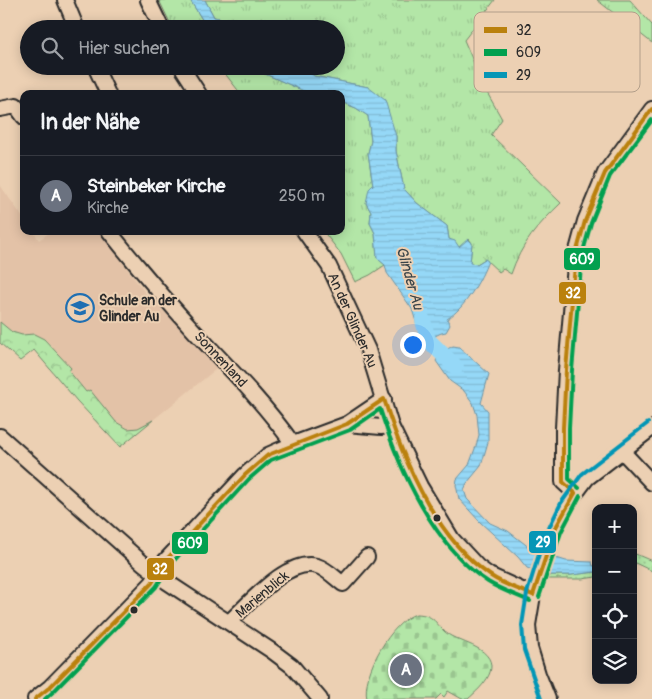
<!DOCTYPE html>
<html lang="de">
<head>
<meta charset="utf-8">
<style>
	:root { --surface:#171b24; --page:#242831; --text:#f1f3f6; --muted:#9ea1a6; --line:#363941; --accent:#0b8043 }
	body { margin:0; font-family:Pangolin,sans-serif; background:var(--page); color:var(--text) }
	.controls { position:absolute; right:15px; bottom:15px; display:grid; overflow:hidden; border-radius:10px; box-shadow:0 2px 12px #0003 }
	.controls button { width:45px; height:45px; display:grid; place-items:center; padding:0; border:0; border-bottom:1px solid var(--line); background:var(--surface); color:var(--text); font:25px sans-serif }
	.you { position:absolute; left:412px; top:344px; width:18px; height:18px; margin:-12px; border:4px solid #fff; border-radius:50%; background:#1a73e8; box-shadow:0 0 0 8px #1a73e833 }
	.badge { display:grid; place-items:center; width:32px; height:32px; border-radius:50%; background:var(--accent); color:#fff; font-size:16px; font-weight:700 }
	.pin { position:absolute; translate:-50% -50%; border:2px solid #fff; box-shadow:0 1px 5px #0006 }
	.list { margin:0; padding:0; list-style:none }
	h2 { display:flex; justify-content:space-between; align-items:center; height:65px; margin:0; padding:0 20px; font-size:21px }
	h2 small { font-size:16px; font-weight:400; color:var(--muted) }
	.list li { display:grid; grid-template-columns:32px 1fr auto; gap:15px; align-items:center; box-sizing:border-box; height:80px; padding:0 20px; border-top:1px solid var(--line) }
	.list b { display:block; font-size:19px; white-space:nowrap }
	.list p { margin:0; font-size:16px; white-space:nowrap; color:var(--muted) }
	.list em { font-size:16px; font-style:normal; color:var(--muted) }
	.icon { flex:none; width:28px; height:28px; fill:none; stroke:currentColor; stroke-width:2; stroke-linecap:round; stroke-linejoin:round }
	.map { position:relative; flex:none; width:652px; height:699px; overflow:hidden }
	.search { position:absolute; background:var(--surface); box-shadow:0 2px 12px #0003; left:20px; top:20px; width:325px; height:55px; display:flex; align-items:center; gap:12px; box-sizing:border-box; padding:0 18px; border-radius:28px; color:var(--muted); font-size:19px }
	.panel { position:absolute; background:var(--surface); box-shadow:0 2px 12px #0003; left:20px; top:90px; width:325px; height:145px; border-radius:10px }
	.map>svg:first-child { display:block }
	.built { fill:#e3c2a7 }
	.grass { fill:url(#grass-dots); stroke:#6f8869 }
	.forest { fill:url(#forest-crowns); stroke:#6f8869 }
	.cemetery { fill:url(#cemetery-stones); stroke:#6f8869 }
	.park { fill:url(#park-tufts); stroke:#6f8869 }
	.water { fill:url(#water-rules); stroke:#6b93a5 }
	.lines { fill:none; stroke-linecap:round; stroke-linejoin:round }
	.river { stroke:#95d8f7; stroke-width:16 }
	.minor-casing { stroke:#2b2b2b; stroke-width:18 }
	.minor { stroke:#ecd0b3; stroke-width:14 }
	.bus-1-casing { stroke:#ecd0b3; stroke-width:8 }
	.bus-2-casing { stroke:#ecd0b3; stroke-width:8 }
	.bus-3-casing { stroke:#ecd0b3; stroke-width:8 }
	.bus-1 { stroke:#ba810d; stroke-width:4 }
	.bus-2 { stroke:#02a04f; stroke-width:4 }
	.bus-3 { stroke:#0696b6; stroke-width:4 }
	.bus-dot { fill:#2b2b2b; stroke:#ecd0b3; stroke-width:2 }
	.labels { text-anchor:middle; stroke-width:4; stroke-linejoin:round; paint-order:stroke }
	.poi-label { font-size:14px; font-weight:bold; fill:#2b2b2b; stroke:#ecd0b3; text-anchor:start }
	.street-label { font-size:14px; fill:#2b2b2b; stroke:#ecd0b3 }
	.water-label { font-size:15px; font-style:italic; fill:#3b454a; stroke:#ecd0b3 }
	.key { fill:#ecd0b3; stroke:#b29e8a; stroke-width:1 }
	.key-label { font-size:14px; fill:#2b2b2b }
	.line-badge { stroke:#ecd0b3; stroke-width:2 }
	.badge-label { font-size:14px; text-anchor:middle; font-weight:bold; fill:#fff }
</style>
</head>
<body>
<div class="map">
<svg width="652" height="699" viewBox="0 0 652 699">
	<defs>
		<pattern id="grass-dots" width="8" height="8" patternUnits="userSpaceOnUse" patternTransform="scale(1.25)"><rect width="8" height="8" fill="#b3e6a7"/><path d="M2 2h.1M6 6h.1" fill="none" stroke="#9ac590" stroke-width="1.8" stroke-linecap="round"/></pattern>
		<pattern id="forest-crowns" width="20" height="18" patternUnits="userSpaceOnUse" patternTransform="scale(1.25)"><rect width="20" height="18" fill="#b3e6a7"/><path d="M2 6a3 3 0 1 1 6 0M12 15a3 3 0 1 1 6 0" fill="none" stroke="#9ac590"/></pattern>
		<pattern id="cemetery-stones" width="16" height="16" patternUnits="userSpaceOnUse" patternTransform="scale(1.25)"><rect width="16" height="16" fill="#b3e6a7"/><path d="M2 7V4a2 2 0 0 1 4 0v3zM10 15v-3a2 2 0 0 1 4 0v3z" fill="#9ac590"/></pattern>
		<pattern id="park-tufts" width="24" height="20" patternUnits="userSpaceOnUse" patternTransform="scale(1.25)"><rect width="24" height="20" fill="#b3e6a7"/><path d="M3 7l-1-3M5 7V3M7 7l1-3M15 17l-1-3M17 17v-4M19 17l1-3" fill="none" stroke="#9ac590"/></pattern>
		<pattern id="water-rules" width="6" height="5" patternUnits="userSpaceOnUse" patternTransform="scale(1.25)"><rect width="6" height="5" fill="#95d8f7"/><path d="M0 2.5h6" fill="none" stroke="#81bad4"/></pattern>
	</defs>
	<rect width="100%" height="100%" fill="#ecd0b3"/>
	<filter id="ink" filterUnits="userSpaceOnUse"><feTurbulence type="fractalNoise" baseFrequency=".02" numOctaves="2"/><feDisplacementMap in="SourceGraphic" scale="10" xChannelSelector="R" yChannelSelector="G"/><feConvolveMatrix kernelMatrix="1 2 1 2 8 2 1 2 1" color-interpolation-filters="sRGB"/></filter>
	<g filter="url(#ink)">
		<!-- built -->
		<polygon class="built" points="0,185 24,219 24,231 33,231 39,240 52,231 99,231 146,294 220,366 153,420 138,428 128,429 116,422 90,391 86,392 50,344 44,339 34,334 22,335 11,332 0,322"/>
		<!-- grass -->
		<g class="grass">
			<polygon points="633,553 652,561 652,571 633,562"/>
			<polygon points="596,572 596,577 582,579 548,579 551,575 571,575"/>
		</g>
		<!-- forest -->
		<polygon class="forest" points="0,322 12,332 22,335 34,334 44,339 71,368 69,371 86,392 90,390 116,422 128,429 138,428 153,420 120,447 77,401 34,350 20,361 0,343"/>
		<!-- cemetery -->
		<path class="cemetery" d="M416 614C437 614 436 628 451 636 460 641 471 644 479 649 505 665 483 686 468 699H462L448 691 444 697 441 694 436 699H367C361 674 392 621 416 614Z"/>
		<!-- park -->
		<g class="park">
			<polygon points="159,0 190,0 208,29 173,29"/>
			<path d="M205 0H495L464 40 485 89 502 119 491 135 561 203C538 225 521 244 511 274L503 269 499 272 485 259 477 264 470 263 472 243 469 239 459 248 449 239 447 226 417 203 404 189 396 151V136L368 87 314 76 301 66H336V29H228L219 18 214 17Z"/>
			<polygon points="597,0 630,0 652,25 652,43"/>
			<polygon points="219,66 247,66 304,91 318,94 241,94"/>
			<polygon points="341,102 356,108 368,116 371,141 368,153 373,185 366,203 371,212 370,223 375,233 377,258 385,265 370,275 355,282 341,254 323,231 341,231"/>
		</g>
		<!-- water -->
		<g class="water">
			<polygon points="190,0 205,0 214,17 219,18 228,29 208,29"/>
			<path d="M247 66H301L314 76 368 87 385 100 396 136V151L404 189 417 203 447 226 449 239 455 241 459 247 468 239 472 243 470 263 477 264 485 259 488 261C481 280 465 308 447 319L450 325 446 332C437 333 433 339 424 341L420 335 412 309 387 273 385 265 377 258 375 233 370 223 371 212 366 203 369 189 373 185 368 153 371 141 368 116 356 108 341 102V94H318L304 91Z"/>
			<polygon points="453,346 459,347 489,374 481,403 488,411 488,442 481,466 467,483 464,490 467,499 490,523 508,531 534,551 566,561 592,562 593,566 596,565 596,572 571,575 551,575 527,568 518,557 480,522 459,499 456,485 457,479 469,465 476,446 479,435 477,415 473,403 464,391 450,381 436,361 439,356 438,354"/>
		</g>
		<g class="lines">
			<!-- river -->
			<polyline class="river" points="423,320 428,340 456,367"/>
			<defs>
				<g id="minor">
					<polyline points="65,0 77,29"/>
					<polyline points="148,0 162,29"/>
					<polyline points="95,66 108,94"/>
					<polyline points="181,66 199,94"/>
					<polyline points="0,109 16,106 24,117"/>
					<path d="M109 231C137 266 165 299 195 332 229 368 264 403 293 444"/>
					<polyline points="304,231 329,266 368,350 391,426 420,486 452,539 478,567 489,575 533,595"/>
					<polyline points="347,424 381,427 391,426"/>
					<polyline points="0,436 144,564 167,582 272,651 292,666 320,699"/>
					<polyline points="622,451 652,483"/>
					<polyline points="575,493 563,482 563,428 566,370 576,254 585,221 605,173 652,109"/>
					<path d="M229 622C249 604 288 557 317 566 327 569 335 578 343 584L367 557"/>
					<polyline points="35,699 50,687 152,583 165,561 245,475 268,455 293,444 347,424 384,399"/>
					<polyline points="548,699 538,674 530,648 528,625 533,595 550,541 566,506 587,478 652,428"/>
				</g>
			</defs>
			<!-- minor casing -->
			<use href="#minor" class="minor-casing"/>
			<!-- minor -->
			<use href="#minor" class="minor"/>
			<defs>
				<g id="bus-1">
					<polyline points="575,493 563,482 563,428 566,370 576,254 585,221 605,173 652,109"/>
					<polyline points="533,595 555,529 575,493"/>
					<path d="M35 699 50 687 152 583 165 561 245 475 268 455 347 424 384 399C403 460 436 539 491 576 504 585 519 589 533 595"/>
				</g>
				<g id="bus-2">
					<polyline points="579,488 569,479 569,428 572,370 582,255 591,223 610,176 652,120"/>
					<polyline points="539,597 561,532 580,496"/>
					<path d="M45 699 54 691 156 587 170 565 249 479 271 460 350 430 380 409C399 469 434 547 488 582 501 590 516 595 530 601"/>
				</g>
				<polyline id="bus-3" points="541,699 524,650 522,625 527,593 544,538 561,503 582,474 648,423"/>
			</defs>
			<!-- bus-1 casing -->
			<use href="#bus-1" class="bus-1-casing"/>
			<!-- bus-2 casing -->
			<use href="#bus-2" class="bus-2-casing"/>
			<!-- bus-3 casing -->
			<use href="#bus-3" class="bus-3-casing"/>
			<!-- bus-1 -->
			<use href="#bus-1" class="bus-1"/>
			<!-- bus-2 -->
			<use href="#bus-2" class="bus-2"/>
			<!-- bus-3 -->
			<use href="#bus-3" class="bus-3"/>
		</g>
	</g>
	<!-- icons -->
	<defs>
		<symbol id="school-ring" viewBox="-11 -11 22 22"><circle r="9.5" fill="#ecd0b3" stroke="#1f6fb2" stroke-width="1.5"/><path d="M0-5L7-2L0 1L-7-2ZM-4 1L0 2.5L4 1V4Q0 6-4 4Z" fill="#1f6fb2"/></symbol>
	</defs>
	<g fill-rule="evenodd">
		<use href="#school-ring" x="64" y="292" width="32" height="32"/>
	</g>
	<!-- markers -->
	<g class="bus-dot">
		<circle cx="437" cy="518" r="4.5"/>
		<circle cx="134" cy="610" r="4.5"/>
	</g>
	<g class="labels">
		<!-- poi labels -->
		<g class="poi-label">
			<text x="99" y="305">Schule an der<tspan x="99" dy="16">Glinder Au</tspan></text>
		</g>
		<!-- street labels -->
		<g class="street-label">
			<text transform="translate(353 320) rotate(66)" y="5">An der Glinder Au</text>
			<text transform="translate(221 359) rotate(47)" y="5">Sonnenland</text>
			<text transform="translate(262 594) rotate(-40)" y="5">Marienblick</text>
		</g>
		<!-- water labels -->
		<g class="water-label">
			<text transform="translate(410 278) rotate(74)" y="5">Glinder Au</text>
		</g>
	</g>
	<!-- legend -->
	<rect x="474" y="12" width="166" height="80" rx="8" class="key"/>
	<rect x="484" y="27" width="23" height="6" fill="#ba810d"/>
	<rect x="484" y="49" width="23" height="7" fill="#02a04f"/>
	<rect x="484" y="72" width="23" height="6" fill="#0696b6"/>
	<g class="key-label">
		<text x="516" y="35">32</text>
		<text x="516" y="57">609</text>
		<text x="516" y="80">29</text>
	</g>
	<g class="line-badge">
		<rect x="563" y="247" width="38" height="24" rx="5" fill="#02a04f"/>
		<rect x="558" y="281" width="29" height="24" rx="5" fill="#ba810d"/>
		<rect x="528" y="530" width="29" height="24" rx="5" fill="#0696b6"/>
		<rect x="171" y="531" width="38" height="24" rx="5" fill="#02a04f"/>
		<rect x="146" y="557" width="29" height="24" rx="5" fill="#ba810d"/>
	</g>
	<g class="badge-label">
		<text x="582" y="264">609</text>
		<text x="573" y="298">32</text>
		<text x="543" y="547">29</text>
		<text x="190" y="548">609</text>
		<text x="160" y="574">32</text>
	</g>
</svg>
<div class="controls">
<button>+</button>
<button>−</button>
<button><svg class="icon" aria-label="locate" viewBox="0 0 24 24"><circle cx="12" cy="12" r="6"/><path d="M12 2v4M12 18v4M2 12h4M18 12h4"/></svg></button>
<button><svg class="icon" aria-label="layers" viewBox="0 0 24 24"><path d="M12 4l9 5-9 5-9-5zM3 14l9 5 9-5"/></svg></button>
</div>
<div class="you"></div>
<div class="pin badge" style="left:406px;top:670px;background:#6b7280">A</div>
<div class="search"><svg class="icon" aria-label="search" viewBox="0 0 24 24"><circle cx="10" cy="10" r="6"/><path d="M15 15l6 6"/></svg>Hier suchen</div>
<section class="panel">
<h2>In der Nähe<small></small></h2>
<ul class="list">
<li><span class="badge" style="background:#6b7280">A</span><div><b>Steinbeker Kirche</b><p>Kirche</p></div><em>250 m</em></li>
</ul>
</section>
</div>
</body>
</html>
